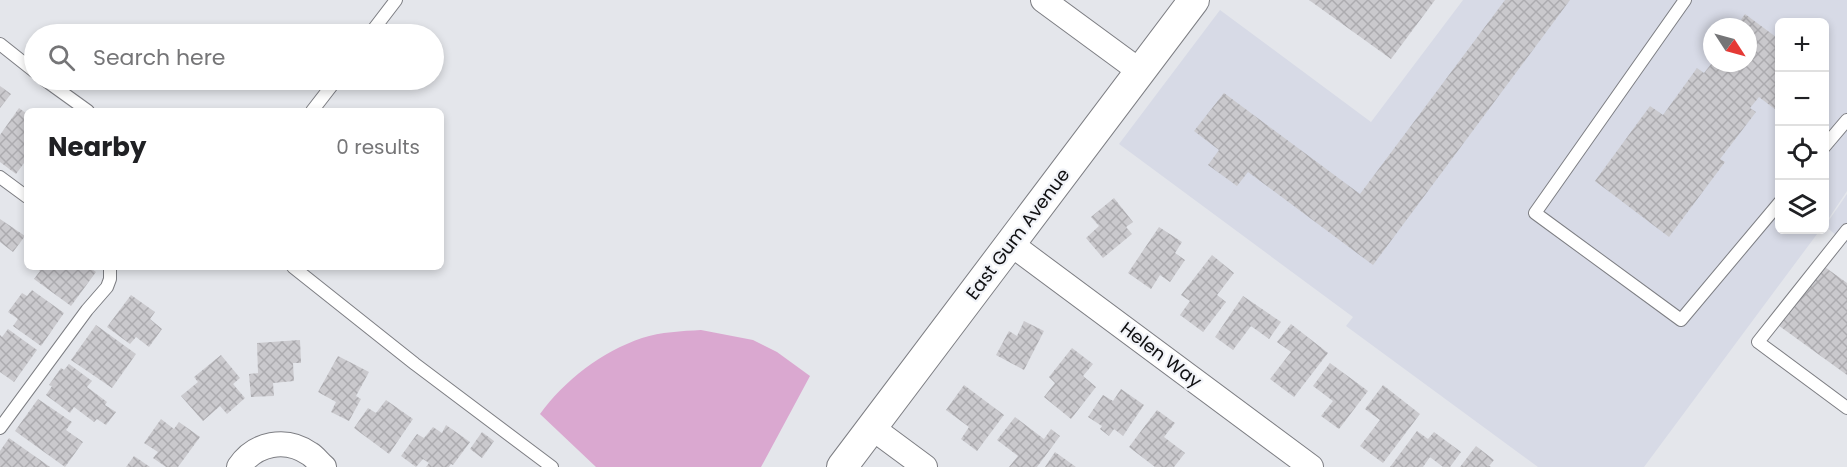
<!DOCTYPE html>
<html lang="en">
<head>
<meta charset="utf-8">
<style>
	:root { --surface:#fff; --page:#f6f6f6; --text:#202124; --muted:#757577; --line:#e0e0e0 }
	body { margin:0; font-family:Poppins,sans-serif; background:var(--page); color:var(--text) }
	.controls { position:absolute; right:18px; top:18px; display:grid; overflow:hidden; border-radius:9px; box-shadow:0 3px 9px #0003 }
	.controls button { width:54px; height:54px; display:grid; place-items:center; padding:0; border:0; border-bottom:2px solid var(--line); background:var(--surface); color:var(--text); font:30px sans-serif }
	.compass { position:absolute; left:1703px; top:18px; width:54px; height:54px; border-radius:50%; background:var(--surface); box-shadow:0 3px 9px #0003; rotate:126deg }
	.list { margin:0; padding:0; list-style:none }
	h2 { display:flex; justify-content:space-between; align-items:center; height:78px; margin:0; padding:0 24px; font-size:26px }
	h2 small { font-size:20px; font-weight:400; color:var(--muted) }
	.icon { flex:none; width:33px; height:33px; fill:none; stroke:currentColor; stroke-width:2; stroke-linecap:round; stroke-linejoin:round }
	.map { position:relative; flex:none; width:1847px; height:467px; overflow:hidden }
	.search { position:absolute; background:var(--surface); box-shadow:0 3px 9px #0003; left:24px; top:24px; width:420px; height:66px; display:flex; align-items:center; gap:15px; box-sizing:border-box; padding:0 21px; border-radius:33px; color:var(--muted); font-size:22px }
	.panel { position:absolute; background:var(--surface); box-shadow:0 3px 9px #0003; left:24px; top:108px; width:420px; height:162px; border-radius:9px }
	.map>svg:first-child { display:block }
	.built { fill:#d7dae6; fill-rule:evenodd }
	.pitch { fill:#daa8d0 }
	.building { fill:url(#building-cross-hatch) }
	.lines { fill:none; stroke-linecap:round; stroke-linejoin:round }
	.service-casing { stroke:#7d7e83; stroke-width:14 }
	.minor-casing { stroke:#7d7e83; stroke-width:26 }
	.tertiary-casing { stroke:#7d7e83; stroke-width:32 }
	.service { stroke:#fff; stroke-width:12 }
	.minor { stroke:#fff; stroke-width:24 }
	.tertiary { stroke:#fff; stroke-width:30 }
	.labels { text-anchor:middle; stroke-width:4.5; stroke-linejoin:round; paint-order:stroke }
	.street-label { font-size:18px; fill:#0f0f11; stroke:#f1f3f8 }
</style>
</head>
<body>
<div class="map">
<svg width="1847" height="467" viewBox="0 0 1847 467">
	<defs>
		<pattern id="building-cross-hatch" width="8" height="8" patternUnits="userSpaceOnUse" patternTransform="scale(1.5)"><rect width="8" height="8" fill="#cac9cd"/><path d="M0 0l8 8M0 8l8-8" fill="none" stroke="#acabaf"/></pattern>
	</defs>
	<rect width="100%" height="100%" fill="#e4e6eb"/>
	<!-- built -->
	<g class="built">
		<path d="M1463 0H1847V191L1825 224 1824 22H1780V230H1820L1644 467H1538L1346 326 1353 317 1119 144 1220 10 1371 122ZM1712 27H1748V63H1712Z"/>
		<polygon points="1847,194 1847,244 1825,226"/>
	</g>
	<!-- pitch -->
	<path class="pitch" d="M701 330 753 340 777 352 810 376 761 467H596L540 414C565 380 601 352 642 338 661 332 682 331 701 330Z"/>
	<!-- building -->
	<g class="building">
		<polygon points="1309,0 1435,0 1391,59"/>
		<polygon points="1505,0 1570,0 1373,265 1248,172 1237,186 1208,165 1219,150 1194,131 1224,93 1360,194"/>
		<polygon points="1745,14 1780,40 1780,113 1759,97 1750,108 1756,112 1720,159 1725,162 1669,237 1595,181 1650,106 1663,115 1697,68 1704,73 1712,63 1748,63 1748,27 1736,27"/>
		<polygon points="0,86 11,94 0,108"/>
		<polygon points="19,108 27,114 27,159 16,174 0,162 0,135"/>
		<polygon points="1114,198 1133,222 1126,227 1132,234 1103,258 1086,238 1099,226 1091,217"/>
		<polygon points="0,219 25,236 13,252 0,242"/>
		<polygon points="1159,227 1182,242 1175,253 1185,260 1170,282 1160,275 1151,289 1128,273"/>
		<polygon points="1212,255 1234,273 1217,295 1226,302 1203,332 1180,315 1190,301 1181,295"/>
		<polygon points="1822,265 1847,283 1847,375 1778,325"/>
		<polygon points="35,267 89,267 96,272 71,306 34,279 40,271"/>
		<polygon points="32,290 64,313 41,346 13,326 18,319 8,312 22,293 27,296"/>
		<polygon points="131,295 155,312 150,319 162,329 149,347 136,337 130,344 107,327"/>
		<polygon points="1243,296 1281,322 1269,339 1251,326 1233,350 1215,337"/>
		<polygon points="1024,321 1044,331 1024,370 996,355 1009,331 1017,336"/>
		<polygon points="1291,324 1328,353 1294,397 1270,379 1291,352 1277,342"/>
		<polygon points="96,325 136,354 112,388 71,360"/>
		<polygon points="8,329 37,350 14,382 0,372 0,335 2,337"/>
		<polygon points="300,340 301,363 293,363 294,381 273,383 274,396 251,397 249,374 258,373 257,343"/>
		<polygon points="1072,348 1093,364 1083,376 1096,387 1071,419 1044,397 1055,383 1049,377"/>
		<polygon points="221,355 240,378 233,384 245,398 227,414 220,406 203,421 181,396 198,382 194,377"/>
		<polygon points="338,356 369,372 356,396 361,399 349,421 331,412 336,402 318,392"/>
		<polygon points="1330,363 1368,391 1339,429 1321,416 1333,401 1313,386"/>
		<polygon points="69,364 92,381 87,387 107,402 105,405 116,412 106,425 97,419 94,422 74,407 70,413 46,395 52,386 49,385 61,368 64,370"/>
		<polygon points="964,385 1004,415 977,451 961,439 969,427 946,410"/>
		<polygon points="1383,385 1420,414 1383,463 1360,446 1380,420 1365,409"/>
		<polygon points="1121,389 1144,405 1123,436 1114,429 1109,436 1100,429 1102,426 1088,417 1103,395 1113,401"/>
		<polygon points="38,399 72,422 66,430 83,442 65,467 15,431"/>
		<polygon points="386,400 413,419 389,454 354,428 368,408 376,413"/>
		<polygon points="1157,410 1175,423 1164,437 1185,453 1174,467 1155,467 1129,447"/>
		<polygon points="1015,417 1044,439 1051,429 1060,436 1037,467 1009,467 1018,456 997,440"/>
		<polygon points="161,419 174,429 179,422 200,437 178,467 166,467 153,458 158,452 144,443"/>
		<polygon points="446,425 470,442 453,465 451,464 449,467 426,467 429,463 423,459 416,467 401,456 417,434 424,438 433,427 442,433"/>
		<polygon points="1417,431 1428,439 1434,432 1461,452 1450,467 1443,467 1430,457 1423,467 1390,467"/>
		<polygon points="482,432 494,441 482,458 470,449"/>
		<polygon points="9,438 50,467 0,467 0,451"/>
		<polygon points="1476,446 1494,460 1489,466 1491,467 1460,467"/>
		<polygon points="1055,452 1076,467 1045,467"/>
		<polygon points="134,456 150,467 126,467"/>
	</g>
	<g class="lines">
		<defs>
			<g id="service">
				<polyline points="1685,0 1535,213 1681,320 1780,202"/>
				<polyline points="370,34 396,0"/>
				<polyline points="0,44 34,71"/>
				<polyline points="45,80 88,111"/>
				<polyline points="312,111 336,80"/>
				<polyline points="1824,147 1847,120"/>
				<polyline points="0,177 27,197"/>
				<polyline points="1847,230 1758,342 1847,408"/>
				<polyline points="293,267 415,364 552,467"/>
				<polyline points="0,428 87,310 107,287 110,279 110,267"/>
			</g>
			<g id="minor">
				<polyline points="1043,0 1141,72"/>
				<polyline points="1011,244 1311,467"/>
				<polyline points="871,427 925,467"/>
				<path d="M239 467C255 443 286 437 310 454 315 457 319 463 324 467"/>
			</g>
			<polyline id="tertiary" points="842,467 1194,0"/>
		</defs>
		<!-- service casing -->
		<use href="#service" class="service-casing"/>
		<!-- minor casing -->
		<use href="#minor" class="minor-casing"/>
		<!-- tertiary casing -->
		<use href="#tertiary" class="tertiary-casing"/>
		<!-- service -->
		<use href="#service" class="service"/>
		<!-- minor -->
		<use href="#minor" class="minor"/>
		<!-- tertiary -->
		<use href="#tertiary" class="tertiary"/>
	</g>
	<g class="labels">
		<!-- street labels -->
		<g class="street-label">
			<text transform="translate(1018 234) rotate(-53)" y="6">East Gum Avenue</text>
			<text transform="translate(1161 355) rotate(37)" y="6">Helen Way</text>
		</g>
	</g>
</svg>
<div class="controls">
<button>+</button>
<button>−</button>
<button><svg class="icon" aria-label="locate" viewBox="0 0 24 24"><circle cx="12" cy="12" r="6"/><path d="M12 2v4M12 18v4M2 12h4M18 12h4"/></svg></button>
<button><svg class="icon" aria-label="layers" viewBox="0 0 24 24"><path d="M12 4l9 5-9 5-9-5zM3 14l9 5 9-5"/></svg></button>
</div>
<svg class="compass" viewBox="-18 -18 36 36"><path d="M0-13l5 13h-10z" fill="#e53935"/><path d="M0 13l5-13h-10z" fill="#757577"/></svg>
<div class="search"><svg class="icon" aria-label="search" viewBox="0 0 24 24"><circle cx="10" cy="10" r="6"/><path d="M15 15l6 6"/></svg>Search here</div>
<section class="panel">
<h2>Nearby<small>0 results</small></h2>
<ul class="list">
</ul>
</section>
</div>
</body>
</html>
